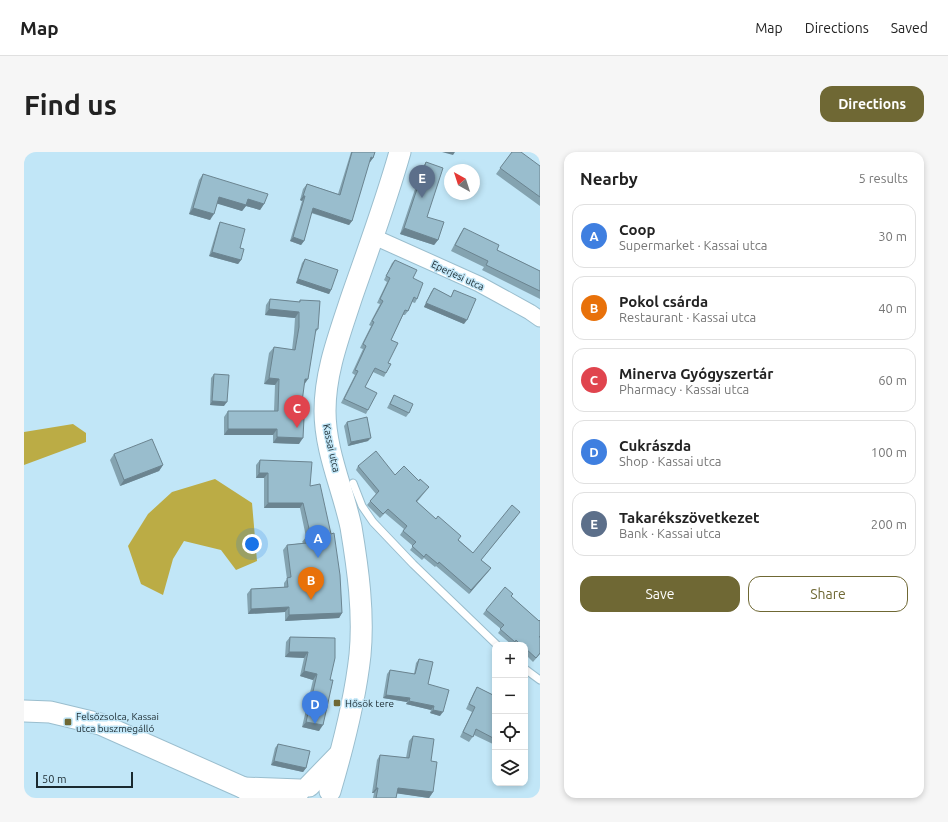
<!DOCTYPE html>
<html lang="en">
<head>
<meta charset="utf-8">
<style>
	:root { --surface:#fff; --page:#f6f6f6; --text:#222; --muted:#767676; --line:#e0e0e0; --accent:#6f6834 }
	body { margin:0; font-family:Ubuntu,sans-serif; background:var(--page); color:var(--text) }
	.controls { position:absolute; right:12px; bottom:12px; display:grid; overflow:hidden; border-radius:8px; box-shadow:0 2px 6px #0003 }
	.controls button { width:36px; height:36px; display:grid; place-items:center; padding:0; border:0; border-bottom:1px solid var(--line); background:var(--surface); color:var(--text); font:20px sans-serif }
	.compass { position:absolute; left:420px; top:12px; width:36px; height:36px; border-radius:50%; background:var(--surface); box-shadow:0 2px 6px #0003; rotate:321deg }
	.scale { position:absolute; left:12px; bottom:10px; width:97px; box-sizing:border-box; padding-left:4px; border:2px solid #1a292f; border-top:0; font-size:11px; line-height:14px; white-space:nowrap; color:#1a292f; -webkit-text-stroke:3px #c1e6f7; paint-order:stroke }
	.you { position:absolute; left:228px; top:392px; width:14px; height:14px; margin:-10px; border:3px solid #fff; border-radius:50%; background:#1a73e8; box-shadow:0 0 0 6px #1a73e833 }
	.badge { display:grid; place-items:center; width:26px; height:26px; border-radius:50%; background:var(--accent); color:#fff; font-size:13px; font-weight:700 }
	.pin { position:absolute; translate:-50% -33px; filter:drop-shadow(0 1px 2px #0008) }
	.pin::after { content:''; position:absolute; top:21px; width:14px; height:12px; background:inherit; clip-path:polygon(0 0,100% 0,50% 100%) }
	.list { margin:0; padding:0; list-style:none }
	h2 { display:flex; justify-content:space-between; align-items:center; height:52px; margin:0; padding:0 16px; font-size:17px }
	h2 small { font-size:13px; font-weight:400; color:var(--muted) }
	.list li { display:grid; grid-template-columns:26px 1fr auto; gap:12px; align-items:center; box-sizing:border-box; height:64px; margin:0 8px 8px; padding:0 8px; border:1px solid var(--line); border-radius:12px }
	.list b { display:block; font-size:15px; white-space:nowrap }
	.list p { margin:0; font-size:13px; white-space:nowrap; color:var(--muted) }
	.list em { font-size:13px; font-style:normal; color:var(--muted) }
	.actions { display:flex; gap:8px; padding:12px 16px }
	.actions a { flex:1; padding:9px 0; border:1px solid var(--accent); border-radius:12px; text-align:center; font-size:14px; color:var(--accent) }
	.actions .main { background:var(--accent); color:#fff }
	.icon { flex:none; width:22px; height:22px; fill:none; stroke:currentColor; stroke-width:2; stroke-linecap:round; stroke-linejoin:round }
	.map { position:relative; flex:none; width:516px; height:646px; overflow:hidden; border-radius:12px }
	header { display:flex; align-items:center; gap:24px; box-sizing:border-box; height:56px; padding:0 20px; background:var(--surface); border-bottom:1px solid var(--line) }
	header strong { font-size:19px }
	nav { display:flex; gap:22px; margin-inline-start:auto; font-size:14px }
	.intro { display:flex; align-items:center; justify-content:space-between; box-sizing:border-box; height:96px; padding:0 24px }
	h1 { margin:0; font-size:28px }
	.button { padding:10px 18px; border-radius:12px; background:var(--accent); color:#fff; font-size:14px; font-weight:700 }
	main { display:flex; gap:24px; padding:0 24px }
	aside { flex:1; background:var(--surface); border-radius:12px; box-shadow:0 2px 6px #0003 }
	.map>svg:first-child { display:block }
	.forest { fill:#bbac45 }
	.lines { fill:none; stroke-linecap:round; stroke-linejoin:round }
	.service-casing { stroke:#9abece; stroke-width:9 }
	.minor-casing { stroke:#9abece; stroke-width:17 }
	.secondary-casing { stroke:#9abece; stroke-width:23 }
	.service { stroke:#fff; stroke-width:7 }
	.minor { stroke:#fff; stroke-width:15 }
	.secondary { stroke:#fff; stroke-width:21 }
	.wall { fill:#84a3b0 }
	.shaded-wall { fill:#6b8490 }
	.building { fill:#99bdcd; stroke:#6b8490 }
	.poi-dot { fill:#6f6834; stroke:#c1e6f7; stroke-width:1.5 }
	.labels { text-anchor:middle; stroke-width:3; stroke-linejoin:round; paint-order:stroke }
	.street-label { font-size:10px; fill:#1a292f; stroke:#c1e6f7 }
	.poi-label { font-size:10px; fill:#1a292f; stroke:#c1e6f7; text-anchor:start }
</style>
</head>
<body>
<header>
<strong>Map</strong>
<nav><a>Map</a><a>Directions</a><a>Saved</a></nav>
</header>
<div class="intro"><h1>Find us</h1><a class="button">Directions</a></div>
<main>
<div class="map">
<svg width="516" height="646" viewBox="0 0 516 646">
	<rect width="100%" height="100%" fill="#c1e6f7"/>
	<!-- forest -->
	<g class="forest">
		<polygon points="49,272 62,281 62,290 0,313 0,280"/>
		<polygon points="191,327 228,351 233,409 212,418 197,398 160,389 149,407 139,443 117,432 104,394 124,362 148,340"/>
	</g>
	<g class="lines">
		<defs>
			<g id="service">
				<polyline points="329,331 338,354 349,370 389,412 473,493"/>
				<polyline points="501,517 516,528"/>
			</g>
			<polyline id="minor" points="348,84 455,132 506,160 516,167"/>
			<g id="secondary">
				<polyline points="0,559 26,560 76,572 220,636 238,646"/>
				<polyline points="285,634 316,602"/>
				<polyline points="220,636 276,638"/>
				<path d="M306 639C319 595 331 549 336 503 340 461 334 417 327 375 319 337 301 299 301 259 301 220 315 184 327 147 344 98 362 50 376 0"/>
			</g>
		</defs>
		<!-- service casing -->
		<use href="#service" class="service-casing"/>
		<!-- minor casing -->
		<use href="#minor" class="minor-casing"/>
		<!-- secondary casing -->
		<use href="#secondary" class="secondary-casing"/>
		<!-- service -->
		<use href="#service" class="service"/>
		<!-- minor -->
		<use href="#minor" class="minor"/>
		<!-- secondary -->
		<use href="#secondary" class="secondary"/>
	</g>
	<!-- wall -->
	<g class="wall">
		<polygon points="327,0 351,0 349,6 346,10 345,10 328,69 325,73 287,61 280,89 277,93 266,89 278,49 276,48 279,37 283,32 314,42"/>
		<polygon points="488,0 516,14 516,54 472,22"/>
		<polygon points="402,10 403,65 414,88 410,93 376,82 398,16"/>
		<polygon points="179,22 240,52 236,58 222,54 218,59 193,51 186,68 165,62 175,28"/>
		<polygon points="196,70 217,108 214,112 185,104 194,74"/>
		<polygon points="440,76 473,98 516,119 516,147 458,118 460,115 427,99 436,82"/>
		<polygon points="281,107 307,138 305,142 272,131 278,111"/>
		<polygon points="371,108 389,126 393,147 391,151 388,150 384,159 381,163 379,163 367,188 364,211 362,221 360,225 349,220 341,235 344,258 342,262 317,251 331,223 328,221 339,197 336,196 347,174 345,173 356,152 353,151 363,130 360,128 368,111"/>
		<polygon points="410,136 427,145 430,138 440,172 400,155 407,140"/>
		<polygon points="246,147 275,150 276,148 294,177 291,181 280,233 278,250 275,292 249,291 249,283 200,283 200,265 204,259 250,259 251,233 240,232 245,201 250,195 268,198 270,181 271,166 241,163 242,153"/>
		<polygon points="190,222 200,254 186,253 187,226"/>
		<polygon points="370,243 385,261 382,265 363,256"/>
		<polygon points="323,270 344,289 324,294 320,274"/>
		<polygon points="90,302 139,313 135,319 96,334 86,308"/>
		<polygon points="236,308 286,334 318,461 315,466 261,469 261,460 224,462 223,442 227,437 260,435 260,431 263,427 259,398 263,393 279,391 278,390 282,385 276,356 240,356 240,326 232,326 232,313"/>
		<polygon points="334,314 395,329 405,335 393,350 449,401 494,363 457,408 467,416 445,442 412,414 411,415 400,406 398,408 386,398 389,394 376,383 380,377 361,361 356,366 343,353 352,342 332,318"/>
		<polygon points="487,444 515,469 516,468 516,502 509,510 501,502 501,493 490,493 489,492 488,493 474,481 477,477 459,462 462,458"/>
		<polygon points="266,485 311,486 295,579 278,575 289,528 276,524 280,506 261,505 262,490"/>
		<polygon points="395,507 404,532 416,564 406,561 407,558 382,552 383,550 359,546 363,522 366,518 390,522 392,511"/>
		<polygon points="453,535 471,544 471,593 450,583 445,590 436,585 448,560 442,557 450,540"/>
		<polygon points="389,584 407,609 409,640 405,646 373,641 372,646 349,646 350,641 348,641 353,608 356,603 382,606 385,589"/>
		<polygon points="254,592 282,616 279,620 247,613 251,596"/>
	</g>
	<!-- shaded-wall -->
	<g class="shaded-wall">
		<polygon points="418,0 431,0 429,3"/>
		<polygon points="347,5 349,6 346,10 344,9"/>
		<polygon points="279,44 281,44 278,49 276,48"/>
		<polygon points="195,45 224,47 240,52 236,58 222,54 218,59 191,51"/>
		<polygon points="169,56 190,62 186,68 165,62"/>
		<polygon points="289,56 328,69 325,73 286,60"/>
		<polygon points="380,76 414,88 410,93 376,82"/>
		<polygon points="269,85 280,89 277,93 266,89"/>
		<polygon points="188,100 217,108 214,112 185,104"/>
		<polygon points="274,127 307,138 305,142 272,131"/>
		<polygon points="402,151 443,168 440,172 400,155"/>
		<polygon points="245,157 275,160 271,166 241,163"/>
		<polygon points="245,226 255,227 251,233 240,232"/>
		<polygon points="281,227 284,227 280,233"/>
		<polygon points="188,249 203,250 200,254 186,253"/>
		<polygon points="204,277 253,277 249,283 200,283"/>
		<polygon points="253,285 279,286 275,292 249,291"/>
		<polygon points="347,286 344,289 324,294 327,290"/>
		<polygon points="139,313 135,319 96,334 100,328"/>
		<polygon points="235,321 244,321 240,326 232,326"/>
		<polygon points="244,351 279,351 276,356 240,356"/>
		<polygon points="467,416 464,420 445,442 447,438"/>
		<polygon points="265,455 261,460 224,462 227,457"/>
		<polygon points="318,461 315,466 261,469 265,463"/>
		<polygon points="265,500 284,500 280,506 261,505"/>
		<polygon points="280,519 293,522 289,528 276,524"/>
		<polygon points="362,543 386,546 383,550 359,546"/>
		<polygon points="385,549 410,554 407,558 382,552"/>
		<polygon points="409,558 419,560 416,564 406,561"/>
		<polygon points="282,570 299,573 295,579 278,575"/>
		<polygon points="250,609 282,616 279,620 247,613"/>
		<polygon points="352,636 354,636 350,641 348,641"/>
		<polygon points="374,636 409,640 405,646 370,641"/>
	</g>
	<!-- building -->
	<g class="building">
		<polygon points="328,0 351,0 349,6 347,5 328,69 289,56 280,89 269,85 281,44 279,44 283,32 316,43"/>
		<polygon points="488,0 497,0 516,14 516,45 476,16"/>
		<polygon points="402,10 419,16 403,65 420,70 414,88 380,76"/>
		<polygon points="179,22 244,42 240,52 224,47 222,53 195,45 190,62 169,56"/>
		<polygon points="196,70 221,77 216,96 220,97 217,108 188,100"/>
		<polygon points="440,76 475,93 473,98 516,119 516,139 462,113 464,109 431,93"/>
		<polygon points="281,107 314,118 307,138 274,127"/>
		<polygon points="371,108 393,118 389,126 399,131 393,147 390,145 384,159 381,158 367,188 374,191 364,211 367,212 362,221 351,216 341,235 353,241 344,258 320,247 334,219 331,218 342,194 339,192 350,170 348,169 359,149 356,147 366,126 362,124"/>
		<polygon points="410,136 427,145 430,138 452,147 443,168 402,151"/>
		<polygon points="246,147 276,150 276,148 296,149 294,177 292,177 284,227 281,227 278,250 277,266 280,266 279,286 253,285 253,277 204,277 204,259 254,259 255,227 245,226 250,195 271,198 275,175 275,160 245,157"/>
		<polygon points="190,222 205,223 203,250 188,249"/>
		<polygon points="370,243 389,252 385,261 366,252"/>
		<polygon points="343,265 347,286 327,290 323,270"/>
		<polygon points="128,287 139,313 100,328 90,302"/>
		<polygon points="352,299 371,323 380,314 395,329 396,327 405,335 392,349 412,367 414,364 437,384 434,388 449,401 488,353 496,360 457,408 467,416 447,438 415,410 414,412 402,402 400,405 388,394 392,390 379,379 383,374 364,357 359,362 346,349 355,339 334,314"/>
		<polygon points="236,308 288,310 286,334 296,332 307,382 310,381 316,423 318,461 265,463 265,455 227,457 227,437 264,435 263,426 267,425 263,393 283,391 282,385 287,385 279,351 244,351 244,321 235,321"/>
		<polygon points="481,435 489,442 487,444 515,469 516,468 516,484 515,485 516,485 516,501 512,506 501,496 501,493 497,493 492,488 491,490 476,477 480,473 462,458"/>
		<polygon points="266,485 311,486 311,506 306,528 309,528 299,573 282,570 293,522 280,519 284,500 265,500"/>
		<polygon points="395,507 409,510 404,532 425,538 419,560 409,558 410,554 385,549 386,546 362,543 366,518 391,522"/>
		<polygon points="453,535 471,544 471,587 452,577 449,585 439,580 451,555 445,552"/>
		<polygon points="389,584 410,587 407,609 413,610 409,640 374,636 372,646 352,646 354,636 352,636 356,603 385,606"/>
		<polygon points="254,592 286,599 282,616 250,609"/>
	</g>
	<!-- markers -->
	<g class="poi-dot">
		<rect x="309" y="547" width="8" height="8" rx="2"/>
		<rect x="40" y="566" width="8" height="8" rx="2"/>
	</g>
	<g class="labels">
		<!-- street labels -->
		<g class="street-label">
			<text transform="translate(434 123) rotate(25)" y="4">Eperjesi utca</text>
			<text transform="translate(308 296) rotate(78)" y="4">Kassai utca</text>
		</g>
		<!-- poi labels -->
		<g class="poi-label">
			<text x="321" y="555">Hősök tere</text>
			<text x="52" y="568">Felsőzsolca, Kassai<tspan x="52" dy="12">utca buszmegálló</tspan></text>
		</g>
	</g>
</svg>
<div class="controls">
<button>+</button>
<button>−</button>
<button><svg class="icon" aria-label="locate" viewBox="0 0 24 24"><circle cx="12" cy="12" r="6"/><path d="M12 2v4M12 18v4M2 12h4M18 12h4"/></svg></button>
<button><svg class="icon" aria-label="layers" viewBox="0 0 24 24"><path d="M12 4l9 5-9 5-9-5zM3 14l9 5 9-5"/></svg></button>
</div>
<svg class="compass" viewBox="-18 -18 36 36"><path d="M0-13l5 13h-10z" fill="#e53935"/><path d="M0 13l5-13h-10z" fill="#767676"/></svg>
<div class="scale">50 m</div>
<div class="you"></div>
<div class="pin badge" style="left:294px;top:406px;background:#3f7fe0">A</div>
<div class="pin badge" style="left:287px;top:448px;background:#e8710a">B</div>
<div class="pin badge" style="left:273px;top:276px;background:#e0444e">C</div>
<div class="pin badge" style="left:291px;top:572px;background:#3f7fe0">D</div>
<div class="pin badge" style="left:398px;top:46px;background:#5c6f8a">E</div>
</div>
<aside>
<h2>Nearby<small>5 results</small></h2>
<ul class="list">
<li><span class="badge" style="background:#3f7fe0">A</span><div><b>Coop</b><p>Supermarket · Kassai utca</p></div><em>30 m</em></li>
<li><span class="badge" style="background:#e8710a">B</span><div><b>Pokol csárda</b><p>Restaurant · Kassai utca</p></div><em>40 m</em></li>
<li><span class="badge" style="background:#e0444e">C</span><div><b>Minerva Gyógyszertár</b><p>Pharmacy · Kassai utca</p></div><em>60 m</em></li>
<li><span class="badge" style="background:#3f7fe0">D</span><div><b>Cukrászda</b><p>Shop · Kassai utca</p></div><em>100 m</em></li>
<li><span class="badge" style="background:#5c6f8a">E</span><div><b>Takarékszövetkezet</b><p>Bank · Kassai utca</p></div><em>200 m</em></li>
</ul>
<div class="actions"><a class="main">Save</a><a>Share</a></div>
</aside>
</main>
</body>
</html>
